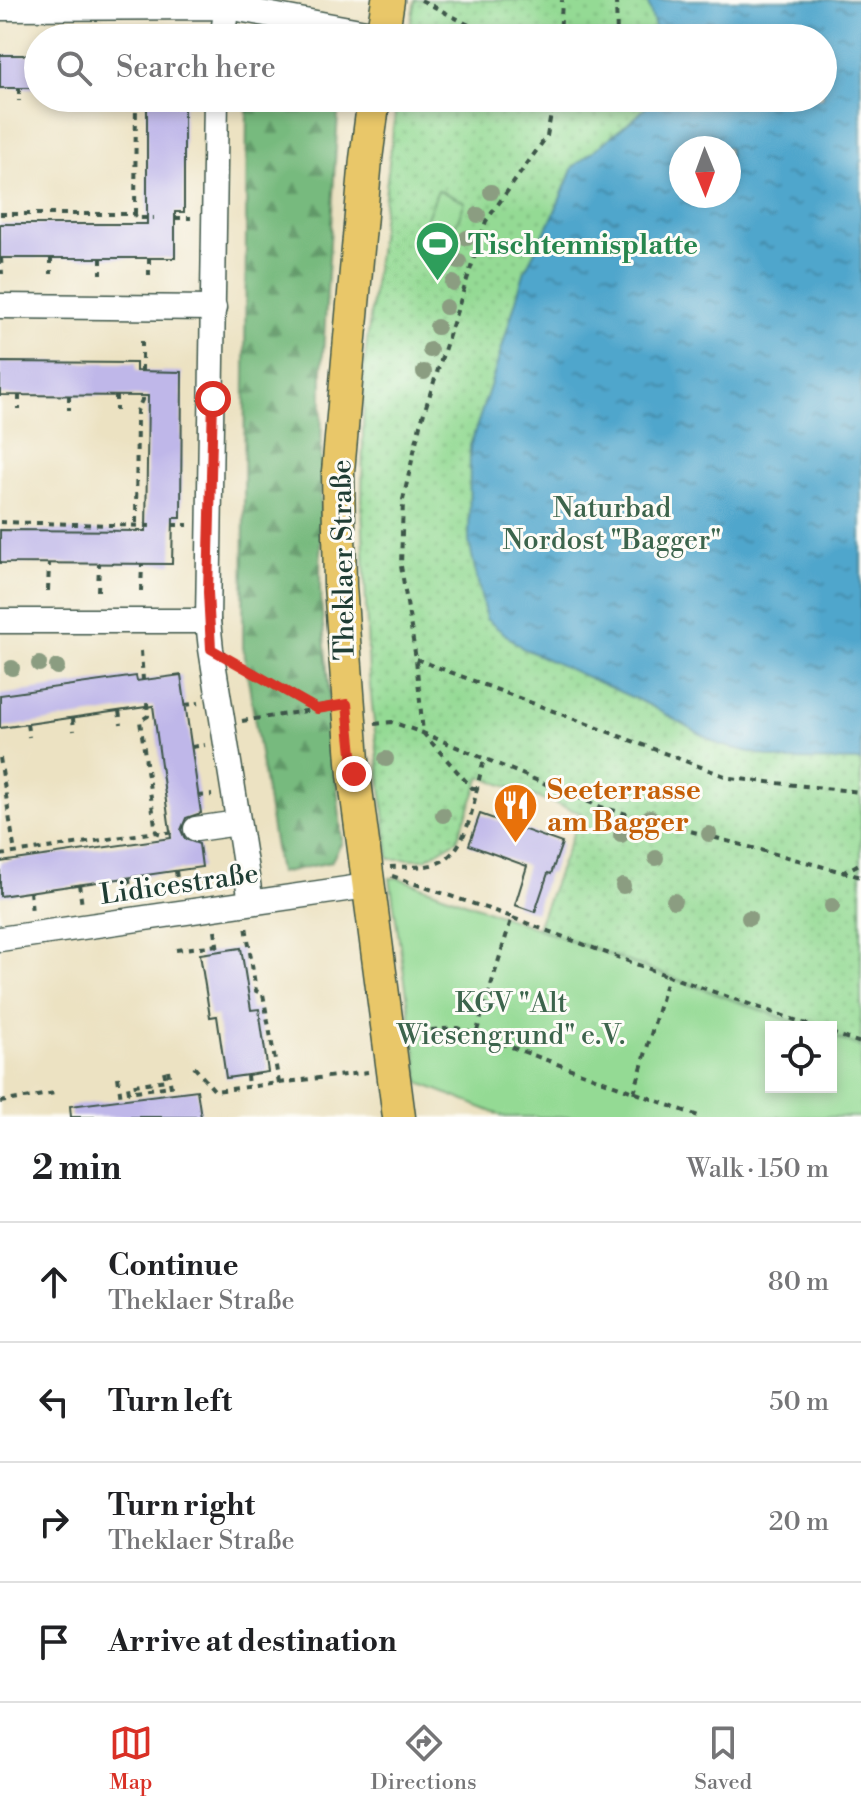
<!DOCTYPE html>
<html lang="en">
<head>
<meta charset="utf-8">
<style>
	:root { --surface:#fff; --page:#f2f2f2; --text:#202124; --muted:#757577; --line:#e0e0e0; --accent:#d93025 }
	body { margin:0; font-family:"Libre Bodoni",serif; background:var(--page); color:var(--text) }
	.controls { position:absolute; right:24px; bottom:24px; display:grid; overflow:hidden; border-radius:0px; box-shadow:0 4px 12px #0003 }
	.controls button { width:72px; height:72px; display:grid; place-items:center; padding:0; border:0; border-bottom:2px solid var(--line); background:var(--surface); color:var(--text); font:40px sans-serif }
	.compass { position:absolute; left:669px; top:136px; width:72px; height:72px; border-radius:50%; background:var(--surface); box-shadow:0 4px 12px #0003; rotate:179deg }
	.stop { position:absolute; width:24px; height:24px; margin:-18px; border:6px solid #d93025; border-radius:50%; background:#fff }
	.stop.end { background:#d93025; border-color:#fff; box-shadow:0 2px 8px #0008 }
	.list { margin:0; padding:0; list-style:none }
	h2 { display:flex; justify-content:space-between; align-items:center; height:104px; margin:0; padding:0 32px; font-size:34px }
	h2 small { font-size:26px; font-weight:400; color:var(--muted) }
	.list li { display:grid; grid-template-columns:52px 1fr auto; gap:24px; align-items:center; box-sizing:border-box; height:120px; padding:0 32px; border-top:2px solid var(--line) }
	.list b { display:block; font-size:30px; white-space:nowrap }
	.list p { margin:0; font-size:26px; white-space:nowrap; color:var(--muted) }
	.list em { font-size:26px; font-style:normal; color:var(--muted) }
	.icon { flex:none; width:44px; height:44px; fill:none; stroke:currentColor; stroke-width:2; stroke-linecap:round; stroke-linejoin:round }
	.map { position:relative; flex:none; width:861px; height:1117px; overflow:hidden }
	.search { position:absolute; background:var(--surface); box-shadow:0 4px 12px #0003; left:24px; right:24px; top:24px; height:88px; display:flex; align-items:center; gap:20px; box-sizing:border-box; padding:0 28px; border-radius:44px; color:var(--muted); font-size:30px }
	.sheet { height:584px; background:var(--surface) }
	nav { display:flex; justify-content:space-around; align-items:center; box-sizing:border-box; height:112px; border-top:2px solid var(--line); background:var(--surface); font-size:22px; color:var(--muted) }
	nav a { display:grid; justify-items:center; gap:4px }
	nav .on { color:var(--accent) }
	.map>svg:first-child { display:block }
	.forest { fill:url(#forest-firs); stroke:#4b7c59; stroke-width:2 }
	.park { fill:url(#park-dots); stroke:#5a8c64; stroke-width:2; fill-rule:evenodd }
	.garden { fill:#94da94; stroke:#5a8c64; stroke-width:2 }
	.water { fill:url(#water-ripples); stroke:#387280; stroke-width:2; fill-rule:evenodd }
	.building { fill:#bfb7e9 }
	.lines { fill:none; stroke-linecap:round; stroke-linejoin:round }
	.minor-casing { stroke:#3e5649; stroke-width:27 }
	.major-casing { stroke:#3e5649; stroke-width:35 }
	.path { stroke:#3e5649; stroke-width:4; stroke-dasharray:6 6; stroke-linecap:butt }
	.minor { stroke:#fff; stroke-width:24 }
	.major { stroke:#e9c769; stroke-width:32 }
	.tree { fill:#8b9d81 }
	.route { stroke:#d93025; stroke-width:10 }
	.labels { text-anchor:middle; stroke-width:6; stroke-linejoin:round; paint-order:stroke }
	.leisure-label { font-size:28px; font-weight:bold; fill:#27864d; stroke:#fdfcf7; text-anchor:start }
	.park-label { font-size:28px; fill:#3c644c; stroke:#fdfcf7 }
	.street-label { font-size:28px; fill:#1f3d34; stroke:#fdfcf7 }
	.food-label { font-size:28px; font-weight:bold; fill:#c56008; stroke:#fdfcf7; text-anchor:start }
</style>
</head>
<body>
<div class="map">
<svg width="861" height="1117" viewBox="0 0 861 1117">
	<defs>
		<pattern id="forest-firs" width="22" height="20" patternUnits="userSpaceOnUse" patternTransform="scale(2)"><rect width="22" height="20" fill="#77ba7e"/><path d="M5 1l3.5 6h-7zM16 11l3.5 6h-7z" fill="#619868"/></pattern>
		<pattern id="park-dots" width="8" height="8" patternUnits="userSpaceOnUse" patternTransform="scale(2)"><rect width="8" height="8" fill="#94da94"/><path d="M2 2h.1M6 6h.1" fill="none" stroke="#7fbc80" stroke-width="1.8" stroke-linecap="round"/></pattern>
		<pattern id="water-ripples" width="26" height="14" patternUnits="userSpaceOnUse" patternTransform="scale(2)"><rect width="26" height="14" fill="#50a6cc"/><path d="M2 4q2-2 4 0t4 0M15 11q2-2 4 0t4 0" fill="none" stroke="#4288a6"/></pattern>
	</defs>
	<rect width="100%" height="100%" fill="#fdfcf7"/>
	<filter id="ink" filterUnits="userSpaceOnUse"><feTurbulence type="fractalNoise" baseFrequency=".0125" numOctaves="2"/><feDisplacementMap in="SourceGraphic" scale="16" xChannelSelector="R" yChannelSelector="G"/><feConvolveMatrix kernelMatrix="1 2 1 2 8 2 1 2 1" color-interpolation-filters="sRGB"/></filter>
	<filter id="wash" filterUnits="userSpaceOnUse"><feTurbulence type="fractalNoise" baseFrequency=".006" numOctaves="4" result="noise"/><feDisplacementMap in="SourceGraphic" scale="32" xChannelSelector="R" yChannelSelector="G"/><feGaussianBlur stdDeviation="1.8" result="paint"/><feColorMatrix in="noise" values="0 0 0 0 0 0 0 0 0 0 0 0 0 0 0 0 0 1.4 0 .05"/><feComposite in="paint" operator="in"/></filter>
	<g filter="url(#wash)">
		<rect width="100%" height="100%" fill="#ece2c2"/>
		<!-- forest -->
		<polygon class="forest" points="247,98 339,98 322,370 320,589 342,842 331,862 279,873 243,647"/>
		<!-- park -->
		<path class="park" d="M415 0H861V1047L831 1036V1027H807L537 928 581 813 481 777 457 840 425 859H389L369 677 362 506 364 366 397 98H823V38H408ZM681 148H729V196H681Z"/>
		<!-- garden -->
		<g class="garden">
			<polygon points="438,190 465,202 444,254 417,243"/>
			<polygon points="390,878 399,878 807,1027 771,1027 771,1087 831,1087 831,1036 861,1047 861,1117 505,1117 420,1083"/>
		</g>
		<!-- water -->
		<path class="water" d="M647 0H861V761L784 760 720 745 649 705 522 648 486 619 469 542 470 446 494 374 525 270 553 216 573 167 637 116 655 98H823V38H658ZM681 148H729V196H681Z"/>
		<g id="blocks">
			<!-- building -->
			<g class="building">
				<rect x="0" y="55" width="38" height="33"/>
				<polygon points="147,98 184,98 184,212 175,212 175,258 0,258 0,224 147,224"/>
				<polygon points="0,362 136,363 136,371 182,372 181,518 173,518 172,564 0,563 0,530 146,531 148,396 0,395"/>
				<polygon points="181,675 201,813 186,818 181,830 185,839 199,844 202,867 0,896 0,862 171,838 153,706 0,728 0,695 136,676 137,681"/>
				<polygon points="480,814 562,843 551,874 548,873 535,912 515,905 527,866 469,845"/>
				<polygon points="241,948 251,1010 259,1009 268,1072 226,1078 217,1016 210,1017 200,954"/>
				<polygon points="197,1090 201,1117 71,1117 70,1106"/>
			</g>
		</g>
	</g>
	<g filter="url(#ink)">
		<use href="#blocks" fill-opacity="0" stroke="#3e5649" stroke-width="2"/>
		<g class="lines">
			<defs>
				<g id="minor">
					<polyline points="0,8 227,7 382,35"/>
					<polyline points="222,38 228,0"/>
					<polyline points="216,98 208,621 211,649 251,902"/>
					<polyline points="0,306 214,308"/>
					<polyline points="0,621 208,621"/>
					<polyline points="196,829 238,823"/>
					<polyline points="0,939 367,886"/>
				</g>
				<g id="major">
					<polyline points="382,38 388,0"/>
					<polyline points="374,98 366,159 338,472 340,586 354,774 399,1117"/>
				</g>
			</defs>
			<!-- minor casing -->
			<use href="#minor" class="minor-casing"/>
			<!-- major casing -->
			<use href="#major" class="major-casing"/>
			<!-- path -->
			<g class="path">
				<polyline points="421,0 494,38"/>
				<polyline points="616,0 617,38"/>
				<polyline points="560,38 562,0"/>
				<polyline points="19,88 19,101"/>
				<polyline points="65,98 65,101"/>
				<polyline points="114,101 114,98"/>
				<polyline points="551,113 575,98"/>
				<polyline points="0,214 135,214 136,218 154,218"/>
				<polyline points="135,214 136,101 139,98"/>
				<polyline points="175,218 191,218"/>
				<polyline points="1,258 2,274"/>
				<polyline points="51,258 51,274"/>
				<polyline points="101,258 101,274"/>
				<polyline points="149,258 149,275"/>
				<polyline points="142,371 142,337"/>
				<polyline points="19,395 19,409"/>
				<polyline points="69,395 69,410"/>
				<polyline points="116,395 116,411"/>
				<polyline points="0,522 150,526"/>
				<polyline points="136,523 137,411 142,400 142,393"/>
				<polyline points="172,525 188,525"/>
				<polyline points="48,591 49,563"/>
				<polyline points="98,591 99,564"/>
				<polyline points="141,591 142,564"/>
				<polyline points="141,651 143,680"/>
				<polyline points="416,659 730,778 861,792"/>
				<polyline points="236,663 315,708"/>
				<polyline points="147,703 148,716 140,721 156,832"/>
				<polyline points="185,705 199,703"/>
				<polyline points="119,711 121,724"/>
				<polyline points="73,718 74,731"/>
				<polyline points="242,721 325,708"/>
				<polyline points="27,724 29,737"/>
				<polyline points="375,724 392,722 423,733 601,807 861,877"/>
				<polyline points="192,747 205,745"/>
				<polyline points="0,758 15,853"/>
				<polyline points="476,788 472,788 423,733 416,659 401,566 403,500 420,425 486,221 547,136 554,98"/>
				<polyline points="198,796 212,795"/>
				<polyline points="0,855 156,832 161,834 174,832"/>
				<path d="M390 867C405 866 426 869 440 862 472 847 474 791 484 760"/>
				<polyline points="176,871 179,892"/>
				<polyline points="842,873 861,863"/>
				<polyline points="392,876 512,917 476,1034"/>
				<polyline points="129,878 131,899"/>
				<polyline points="79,884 82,906"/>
				<polyline points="30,891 32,913"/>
				<polyline points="513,918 668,976"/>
				<polyline points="215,930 218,951"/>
				<polyline points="176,950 217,945"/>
				<polyline points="431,1030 457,1028 476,1034 701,1117"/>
				<polyline points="831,1033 861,1043"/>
				<polyline points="194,1067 215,1091 279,1083 263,994 256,991 246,926"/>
				<polyline points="168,1070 172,1093"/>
				<polyline points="164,1071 166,1080 128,1086 129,1092 170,1086"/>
				<polyline points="247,1075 248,1086"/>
				<polyline points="118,1077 121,1099"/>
				<polyline points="279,1083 368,1072"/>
				<polyline points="634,1093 668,976 815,1027"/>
				<polyline points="0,1102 55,1093"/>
			</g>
			<!-- minor -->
			<use href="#minor" class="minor"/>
			<!-- major -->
			<use href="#major" class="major"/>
		</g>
		<!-- trees -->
		<g class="tree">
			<circle cx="491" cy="192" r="8"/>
			<circle cx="478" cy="215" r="8"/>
			<circle cx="467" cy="238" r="8"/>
			<circle cx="459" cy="262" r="8"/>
			<circle cx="453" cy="283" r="8"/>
			<circle cx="446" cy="307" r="8"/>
			<circle cx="437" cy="327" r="8"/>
			<circle cx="430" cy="350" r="8"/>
			<circle cx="424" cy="372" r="8"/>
			<circle cx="39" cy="664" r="8"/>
			<circle cx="57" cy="667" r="8"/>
			<circle cx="12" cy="668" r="8"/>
			<circle cx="386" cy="759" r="8"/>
			<circle cx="443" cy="815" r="8"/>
			<circle cx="650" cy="817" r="8"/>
			<circle cx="709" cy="834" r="8"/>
			<circle cx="621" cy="835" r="8"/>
			<circle cx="656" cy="858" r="8"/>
			<circle cx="623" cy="886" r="8"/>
			<circle cx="674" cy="901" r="8"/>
			<circle cx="832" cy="906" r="8"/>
			<circle cx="749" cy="918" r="8"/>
		</g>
	</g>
	<g class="lines" filter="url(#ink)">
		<!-- route -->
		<polyline class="route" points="213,399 208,592 211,649 317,709 347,704 354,774"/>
	</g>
	<!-- icons -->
	<defs>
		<symbol id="stadium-pin" viewBox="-11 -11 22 30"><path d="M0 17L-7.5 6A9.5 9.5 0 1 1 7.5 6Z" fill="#2e9e5b" stroke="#fdfcf7"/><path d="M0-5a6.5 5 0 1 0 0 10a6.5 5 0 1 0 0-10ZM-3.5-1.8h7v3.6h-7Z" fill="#fff"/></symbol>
		<symbol id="restaurant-pin" viewBox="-11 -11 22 30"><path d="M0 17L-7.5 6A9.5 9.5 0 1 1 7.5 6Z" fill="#e8710a" stroke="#fdfcf7"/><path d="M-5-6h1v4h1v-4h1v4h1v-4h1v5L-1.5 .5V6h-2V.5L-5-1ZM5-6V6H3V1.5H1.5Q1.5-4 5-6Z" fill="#fff"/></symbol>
	</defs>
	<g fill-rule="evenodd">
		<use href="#stadium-pin" x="412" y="218" width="51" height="69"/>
		<use href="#restaurant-pin" x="490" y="780" width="51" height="69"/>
	</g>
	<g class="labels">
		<!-- leisure labels -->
		<g class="leisure-label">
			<text x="468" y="254">Tischtennisplatte</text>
		</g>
		<!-- park labels -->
		<g class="park-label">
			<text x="612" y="517">Naturbad<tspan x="612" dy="32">Nordost "Bagger"</tspan></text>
			<text x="511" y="1012">KGV "Alt<tspan x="511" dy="32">Wiesengrund" e.V.</tspan></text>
		</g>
		<!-- street labels -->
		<g class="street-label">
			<text transform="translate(342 560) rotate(-91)" y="10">Theklaer Straße</text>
			<text transform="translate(179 883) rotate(-8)" y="10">Lidicestraße</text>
		</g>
		<!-- food labels -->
		<g class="food-label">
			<text x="547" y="799">Seeterrasse<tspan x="547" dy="32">am Bagger</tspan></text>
		</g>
	</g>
</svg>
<div class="controls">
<button><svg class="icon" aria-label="locate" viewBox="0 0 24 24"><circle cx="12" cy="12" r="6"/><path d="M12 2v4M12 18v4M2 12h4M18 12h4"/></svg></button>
</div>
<svg class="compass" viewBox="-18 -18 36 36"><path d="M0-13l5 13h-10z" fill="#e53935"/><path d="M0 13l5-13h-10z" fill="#757577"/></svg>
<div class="stop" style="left:213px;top:399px"></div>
<div class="stop end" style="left:354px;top:774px"></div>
<div class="search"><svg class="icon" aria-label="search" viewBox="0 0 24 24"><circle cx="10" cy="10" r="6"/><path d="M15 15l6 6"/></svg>Search here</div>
</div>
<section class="sheet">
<h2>2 min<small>Walk · 150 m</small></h2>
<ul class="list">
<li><svg class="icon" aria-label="ahead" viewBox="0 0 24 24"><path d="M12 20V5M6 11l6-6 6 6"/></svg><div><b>Continue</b><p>Theklaer Straße</p></div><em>80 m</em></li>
<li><svg class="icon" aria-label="left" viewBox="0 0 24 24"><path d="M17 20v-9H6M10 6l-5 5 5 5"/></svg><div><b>Turn left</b></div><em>50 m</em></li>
<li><svg class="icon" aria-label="right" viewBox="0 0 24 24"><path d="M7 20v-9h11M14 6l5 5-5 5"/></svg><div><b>Turn right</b><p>Theklaer Straße</p></div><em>20 m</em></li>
<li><svg class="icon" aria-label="arrive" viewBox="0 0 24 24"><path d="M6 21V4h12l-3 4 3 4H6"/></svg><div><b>Arrive at destination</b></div></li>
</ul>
</section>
<nav>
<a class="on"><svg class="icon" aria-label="map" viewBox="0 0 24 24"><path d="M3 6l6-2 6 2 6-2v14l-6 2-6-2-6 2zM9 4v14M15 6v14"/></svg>Map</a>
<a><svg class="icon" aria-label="directions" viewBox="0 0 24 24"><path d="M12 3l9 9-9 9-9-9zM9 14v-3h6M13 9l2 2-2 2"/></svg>Directions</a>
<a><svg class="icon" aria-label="saved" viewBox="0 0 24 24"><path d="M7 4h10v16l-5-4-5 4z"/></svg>Saved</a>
</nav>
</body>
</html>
